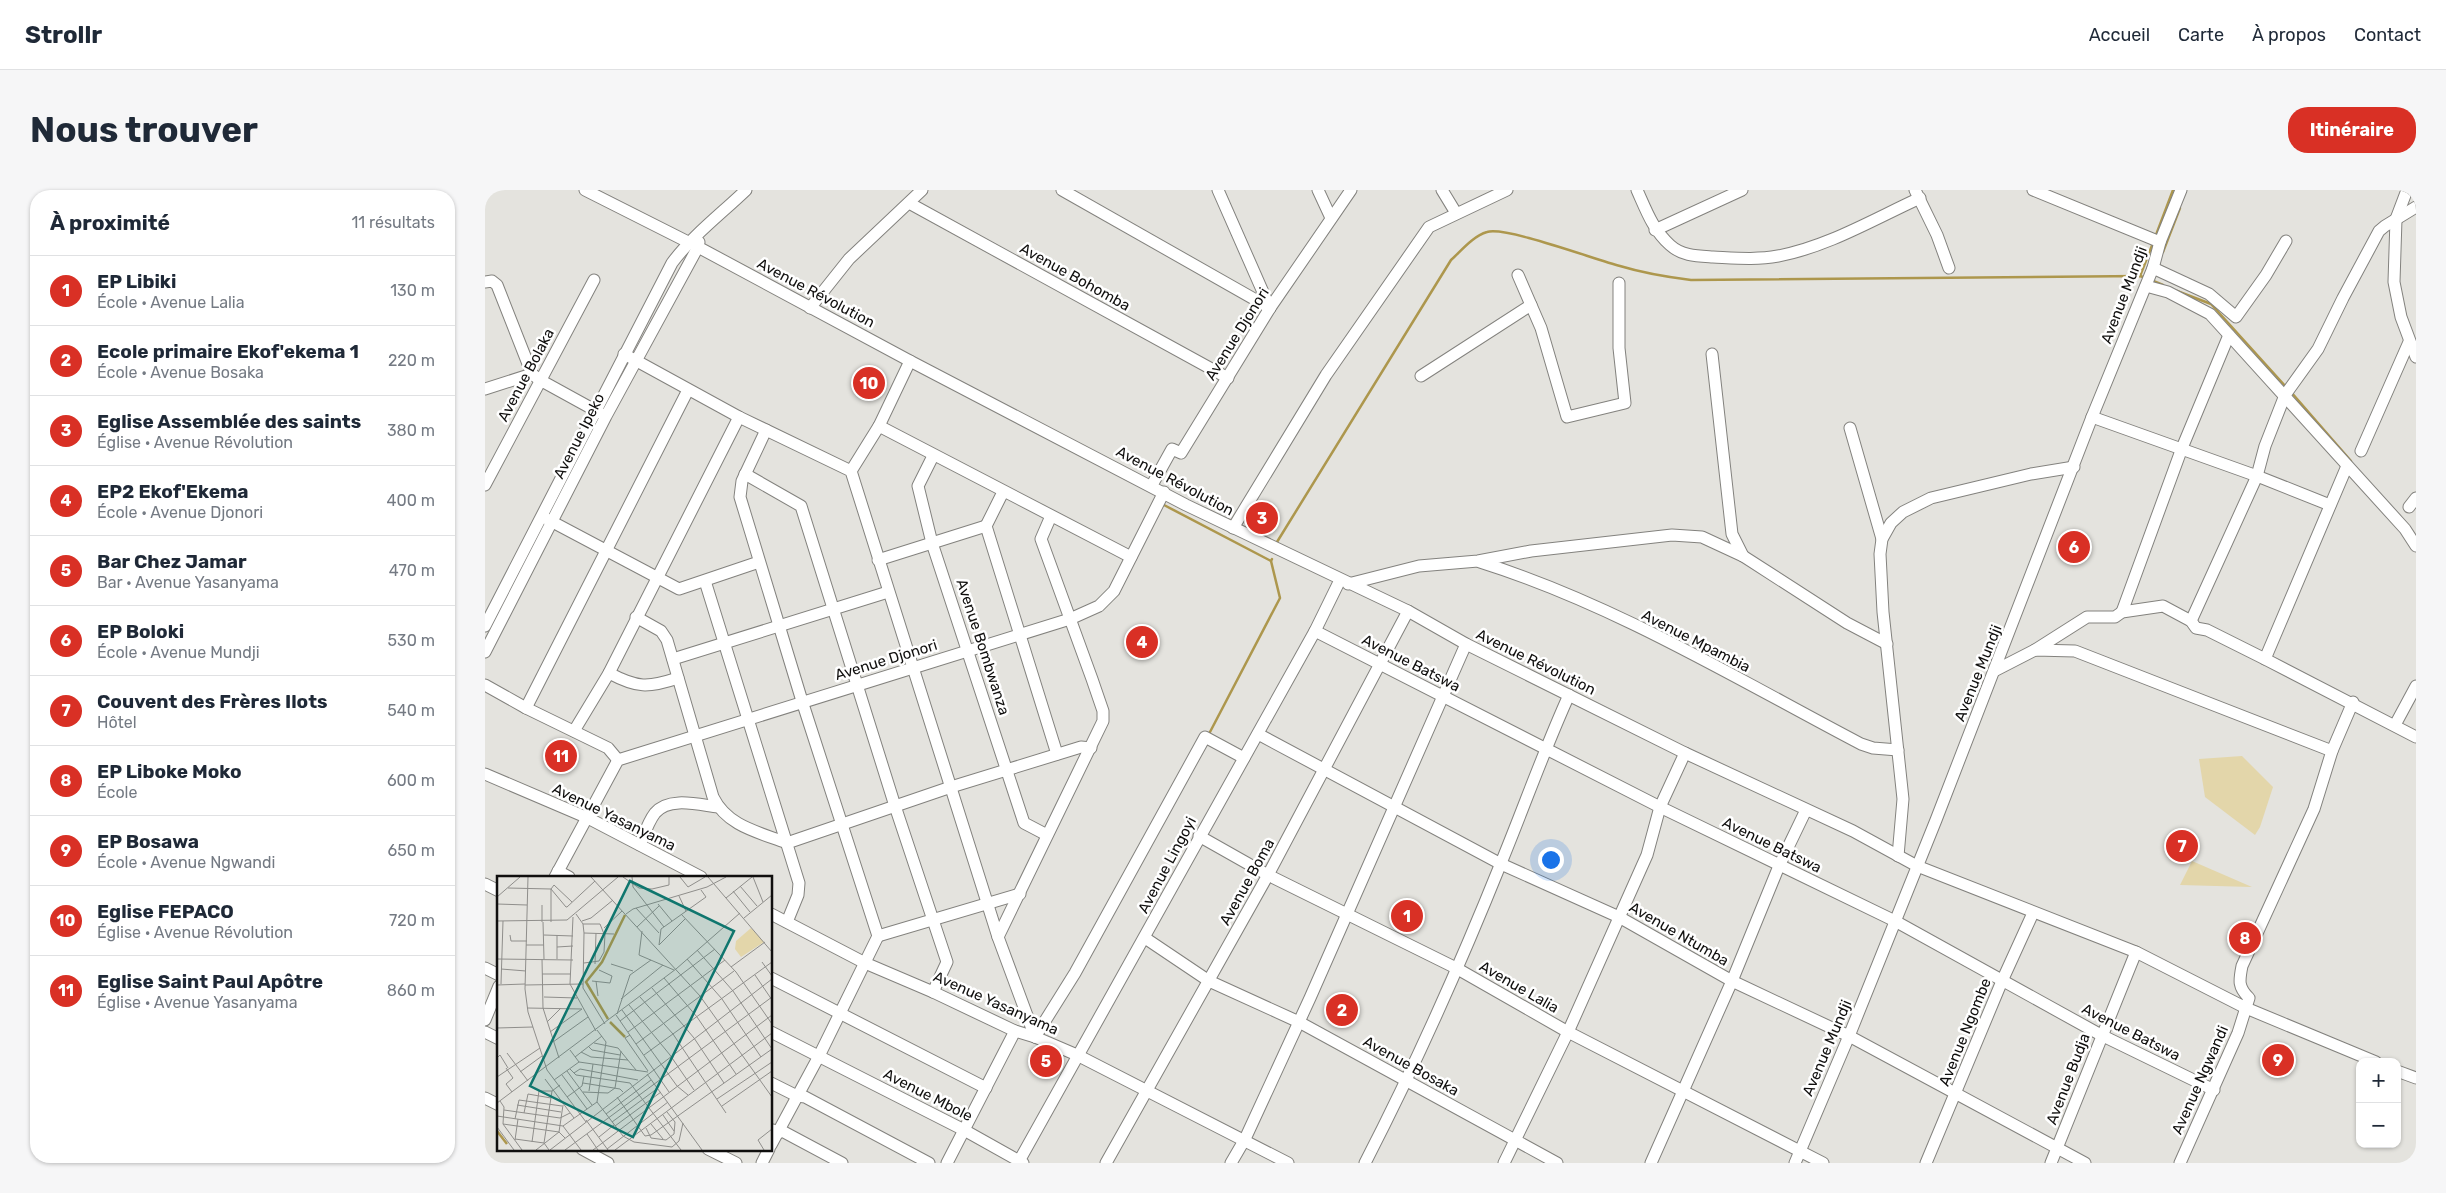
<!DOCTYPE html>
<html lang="fr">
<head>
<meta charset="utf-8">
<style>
	:root { --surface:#fff; --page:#f6f6f7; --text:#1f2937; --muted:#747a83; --line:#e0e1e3; --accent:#d93025 }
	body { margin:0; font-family:Rubik,sans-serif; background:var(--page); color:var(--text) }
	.controls { position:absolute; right:15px; bottom:15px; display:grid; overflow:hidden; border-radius:10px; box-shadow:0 1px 4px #0004 }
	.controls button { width:45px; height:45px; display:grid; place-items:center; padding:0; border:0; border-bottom:1px solid var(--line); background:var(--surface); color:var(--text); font:25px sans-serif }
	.you { position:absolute; left:1065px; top:669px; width:18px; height:18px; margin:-12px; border:4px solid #fff; border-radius:50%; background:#1a73e8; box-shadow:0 0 0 8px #1a73e833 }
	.badge { display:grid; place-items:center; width:32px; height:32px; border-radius:50%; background:var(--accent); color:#fff; font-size:16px; font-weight:700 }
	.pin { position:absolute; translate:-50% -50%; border:2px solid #fff; box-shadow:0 1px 5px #0006 }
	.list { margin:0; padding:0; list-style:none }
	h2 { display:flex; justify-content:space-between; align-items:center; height:65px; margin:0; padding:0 20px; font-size:21px }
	h2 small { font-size:16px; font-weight:400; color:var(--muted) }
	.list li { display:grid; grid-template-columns:32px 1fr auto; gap:15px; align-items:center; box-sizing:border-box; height:70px; padding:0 20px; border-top:1px solid var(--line) }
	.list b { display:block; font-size:19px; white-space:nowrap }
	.list p { margin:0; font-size:16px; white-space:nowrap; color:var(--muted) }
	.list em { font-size:16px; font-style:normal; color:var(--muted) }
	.map { position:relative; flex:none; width:1931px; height:973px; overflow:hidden; border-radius:20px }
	header { display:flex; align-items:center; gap:30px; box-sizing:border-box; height:70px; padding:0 25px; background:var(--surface); border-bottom:1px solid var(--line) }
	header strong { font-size:24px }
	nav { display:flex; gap:28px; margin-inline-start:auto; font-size:18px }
	.intro { display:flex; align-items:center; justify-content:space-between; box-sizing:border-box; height:120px; padding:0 30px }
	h1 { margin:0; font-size:35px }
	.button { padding:12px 22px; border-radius:20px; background:var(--accent); color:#fff; font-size:18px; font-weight:700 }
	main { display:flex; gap:30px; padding:0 30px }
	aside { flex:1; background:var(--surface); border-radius:20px; box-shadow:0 1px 4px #0004 }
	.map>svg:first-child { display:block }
	.green { fill:#e3d6aa }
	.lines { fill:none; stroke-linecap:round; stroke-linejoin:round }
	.stream { stroke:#ad974d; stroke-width:2.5 }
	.minor-casing { stroke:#83827e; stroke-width:13 }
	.minor { stroke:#fff; stroke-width:11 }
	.labels { text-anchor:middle; stroke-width:5; stroke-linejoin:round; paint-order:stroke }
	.street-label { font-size:15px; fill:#100f0e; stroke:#fff }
	.inset-river { fill:none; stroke:#ad974d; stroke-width:2.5 }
	.inset-road { fill:none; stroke:#8f8e8b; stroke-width:1 }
	.view { fill:#0f766e; fill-opacity:0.15; stroke:#0f766e; stroke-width:2.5 }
	.inset-edge { fill:none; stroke:#100f0e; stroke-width:2.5 }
</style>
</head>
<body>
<header>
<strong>Strollr</strong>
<nav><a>Accueil</a><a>Carte</a><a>À propos</a><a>Contact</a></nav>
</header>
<div class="intro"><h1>Nous trouver</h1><a class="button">Itinéraire</a></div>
<main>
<aside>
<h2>À proximité<small>11 résultats</small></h2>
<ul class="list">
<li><span class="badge">1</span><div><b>EP Libiki</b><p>École · Avenue Lalia</p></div><em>130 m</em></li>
<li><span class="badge">2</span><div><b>Ecole primaire Ekof'ekema 1</b><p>École · Avenue Bosaka</p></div><em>220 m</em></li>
<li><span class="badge">3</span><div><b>Eglise Assemblée des saints</b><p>Église · Avenue Révolution</p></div><em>380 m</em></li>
<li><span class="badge">4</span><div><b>EP2 Ekof'Ekema</b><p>École · Avenue Djonori</p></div><em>400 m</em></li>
<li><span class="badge">5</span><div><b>Bar Chez Jamar</b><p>Bar · Avenue Yasanyama</p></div><em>470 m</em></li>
<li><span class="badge">6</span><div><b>EP Boloki</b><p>École · Avenue Mundji</p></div><em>530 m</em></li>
<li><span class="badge">7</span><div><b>Couvent des Frères Ilots</b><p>Hôtel</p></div><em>540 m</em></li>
<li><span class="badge">8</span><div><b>EP Liboke Moko</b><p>École</p></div><em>600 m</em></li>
<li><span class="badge">9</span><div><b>EP Bosawa</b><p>École · Avenue Ngwandi</p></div><em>650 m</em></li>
<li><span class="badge">10</span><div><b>Eglise FEPACO</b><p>Église · Avenue Révolution</p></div><em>720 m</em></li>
<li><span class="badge">11</span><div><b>Eglise Saint Paul Apôtre</b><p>Église · Avenue Yasanyama</p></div><em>860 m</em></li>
</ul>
</aside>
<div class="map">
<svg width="1931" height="973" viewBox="0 0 1931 973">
	<rect width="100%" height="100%" fill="#e4e3de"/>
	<!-- green -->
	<g class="green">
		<polygon points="1757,566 1788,597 1775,637 1770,645 1720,607 1714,569"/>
		<polygon points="1707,671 1767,697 1695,695"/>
	</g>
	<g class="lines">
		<!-- stream -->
		<g class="stream">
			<polyline points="1671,45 1688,0"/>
			<polyline points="1678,62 1695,18"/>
			<polyline points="1655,86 1668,53"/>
			<polyline points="1666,90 1678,95"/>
			<polyline points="1692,101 1726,114 1802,198"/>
			<polyline points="1806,202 1866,271"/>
			<polyline points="679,315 786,371 787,369"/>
			<path d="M792 352 966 70C976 61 988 46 1002 42 1021 36 1111 70 1135 76 1158 83 1182 87 1206 90L1655 86 1661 88"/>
			<polyline points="725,542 795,408 786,371"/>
		</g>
		<defs>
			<g id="minor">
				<polyline points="100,0 213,57 425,171 701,315 923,421 981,454 1200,563 1368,641 1432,676 1651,762 1761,818 1891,872"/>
				<polyline points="577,0 785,118"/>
				<polyline points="733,0 785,118"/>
				<polyline points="833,0 846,28"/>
				<polyline points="957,0 971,23"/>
				<path d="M1152 0C1161 20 1168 40 1185 55 1197 66 1212 66 1228 67 1250 68 1272 70 1293 66 1342 57 1389 29 1435 8"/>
				<polyline points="1430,0 1452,45 1464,78"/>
				<polyline points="1548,0 1675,52"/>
				<polyline points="1922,0 1911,29 1909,92 1916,127 1931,167"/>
				<polyline points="424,13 743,188"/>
				<polyline points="1170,40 1257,0"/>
				<polyline points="1668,78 1724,104 1751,127 1781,85 1801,51"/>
				<polyline points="1033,85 1056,138 1082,227 1140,213 1134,158 1134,93"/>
				<polyline points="0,92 7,91 12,95 47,184"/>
				<polyline points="1661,96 1683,102 1725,124 1920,339 1931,356"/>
				<polyline points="325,118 364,69 437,0"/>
				<polyline points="139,164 254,227 366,281 513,747 550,847"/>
				<polyline points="1227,164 1247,344 1258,366"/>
				<polyline points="936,186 1046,115"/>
				<polyline points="0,199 47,184 55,190 115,223"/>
				<polyline points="1607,227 1772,286 1845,315"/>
				<polyline points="394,236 646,367"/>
				<polyline points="1365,238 1397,349"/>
				<polyline points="281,240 257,291 255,307 317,511 393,746 334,866 286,955"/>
				<polyline points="1876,261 1924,152"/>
				<polyline points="448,266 433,296 447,353 539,633 562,645"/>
				<polyline points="366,281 394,236 425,171"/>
				<polyline points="260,284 316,316 410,616 462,772 448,802"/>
				<polyline points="0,295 109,90"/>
				<polyline points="667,295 687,259 696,263 785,118 866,0"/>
				<polyline points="518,302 501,336 572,564"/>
				<polyline points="1924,317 1931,308"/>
				<polyline points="60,328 194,399 274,372"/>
				<polyline points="748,338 841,185 944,37 1022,0"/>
				<polyline points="393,370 501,336"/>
				<path d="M995 372C1129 414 1252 489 1376 554L1388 558 1413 560"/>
				<polyline points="220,391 314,693 313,705 302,732"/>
				<polyline points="863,394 934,376 993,371 1046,361 1187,345 1217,347 1258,366 1362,433 1402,454"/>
				<polyline points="1637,422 1697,258 1744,145"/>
				<path d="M151 427 176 441 182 450 228 607C242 636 273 642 302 653L466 597 596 557 606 558"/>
				<polyline points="1706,431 1772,286 1780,256 1800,205 1833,159 1858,108 1894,41 1900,36 1931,17"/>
				<path d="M0 436 187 73C207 46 236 24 261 0"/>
				<polyline points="830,441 1175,617 1410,731 1616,845 1729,900"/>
				<polyline points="1550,460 1602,427 1630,427 1637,422 1678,416 1706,431 1711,438 1722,440 1780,469 1931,547"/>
				<polyline points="0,462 121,226 213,57 214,52"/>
				<polyline points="188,469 403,402"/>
				<polyline points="1780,469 1862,276"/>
				<polyline points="1511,480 1550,460 1590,461 1847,561"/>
				<path d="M124 483C152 498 163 498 193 488"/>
				<polyline points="0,495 41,518 123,558 133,570"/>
				<polyline points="41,518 203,200"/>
				<polyline points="1910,535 1931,496"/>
				<polyline points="89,541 124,483 254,227"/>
				<polyline points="773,544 1016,674 1134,727 1247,791 1364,846 1600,973"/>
				<polyline points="0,584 103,628 216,687"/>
				<polyline points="714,646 783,685 971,778 1083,842 1338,973"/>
				<path d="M155 655C159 645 163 632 170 623 184 606 215 615 233 617"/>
				<polyline points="1413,666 1418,609 1398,422 1395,364 1397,349 1406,333 1418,322 1446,308 1546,284 1589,277"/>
				<polyline points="73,681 84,687"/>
				<polyline points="70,687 133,570 585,429 614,416 629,401 679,302"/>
				<polyline points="0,694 14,701"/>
				<polyline points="286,724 380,773 448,802 530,841 550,847 592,865 803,973"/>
				<polyline points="393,746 535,704"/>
				<polyline points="513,747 618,531 618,521 607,489 556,349 566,326"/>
				<polyline points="660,748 724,791 814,832 1072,973"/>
				<polyline points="0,778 14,785"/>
				<polyline points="286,788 501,898"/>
				<polyline points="0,830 14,796"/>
				<polyline points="0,842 14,849"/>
				<polyline points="286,842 479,940 538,973"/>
				<polyline points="550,847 590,783 720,547 759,568"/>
				<polyline points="1912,881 1931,888"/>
				<polyline points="286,893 312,906 320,907 444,973"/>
				<polyline points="0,908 14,915"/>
				<polyline points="288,940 293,943 297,941 357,973"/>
				<polyline points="97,959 123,973"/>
				<polyline points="223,959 251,973"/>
				<polyline points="277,973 284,959"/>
				<polyline points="462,973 530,841"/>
				<polyline points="533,973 830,441 855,390"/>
				<polyline points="621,973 783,685 923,421"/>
				<polyline points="746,973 760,949 825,808 981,454"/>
				<path d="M880 973C930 876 975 775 1016 673 1039 617 1059 560 1084 505"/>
				<polyline points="1019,973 1083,842 1162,665 1175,617 1200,563"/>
				<polyline points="1166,973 1247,791 1294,676 1321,620"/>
				<polyline points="1310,973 1364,846 1451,630 1607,227 1668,78 1675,52 1696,0"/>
				<polyline points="1441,973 1517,791 1548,723"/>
				<polyline points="1566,973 1651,762"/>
				<path d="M1695 973 1753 843 1764 808C1753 797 1754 791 1757 776L1829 619 1847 561 1868 512"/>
			</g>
		</defs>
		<!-- minor casing -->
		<use href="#minor" class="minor-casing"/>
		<!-- minor -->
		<use href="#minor" class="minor"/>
	</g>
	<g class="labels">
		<!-- street labels -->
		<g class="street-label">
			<text transform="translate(590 87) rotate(29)" y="5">Avenue Bohomba</text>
			<text transform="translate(331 103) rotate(28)" y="5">Avenue Révolution</text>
			<text transform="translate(1639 105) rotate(-69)" y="5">Avenue Mundji</text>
			<text transform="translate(752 144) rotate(-58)" y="5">Avenue Djonori</text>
			<text transform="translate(41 185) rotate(-62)" y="5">Avenue Bolaka</text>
			<text transform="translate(94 246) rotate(-63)" y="5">Avenue Ipeko</text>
			<text transform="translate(690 291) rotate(28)" y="5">Avenue Révolution</text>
			<text transform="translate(1211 451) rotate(27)" y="5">Avenue Mpambia</text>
			<text transform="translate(498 457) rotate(72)" y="5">Avenue Bombwanza</text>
			<text transform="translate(401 470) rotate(-17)" y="5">Avenue Djonori</text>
			<text transform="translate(1051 472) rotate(26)" y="5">Avenue Révolution</text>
			<text transform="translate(926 473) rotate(27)" y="5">Avenue Batswa</text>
			<text transform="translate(1493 483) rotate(-68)" y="5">Avenue Mundji</text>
			<text transform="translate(129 627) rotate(26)" y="5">Avenue Yasanyama</text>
			<text transform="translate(1287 655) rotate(26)" y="5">Avenue Batswa</text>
			<text transform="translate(682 675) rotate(-62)" y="5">Avenue Lingoyi</text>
			<text transform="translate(762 692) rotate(-61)" y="5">Avenue Boma</text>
			<text transform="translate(1194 744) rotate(30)" y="5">Avenue Ntumba</text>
			<text transform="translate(1034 797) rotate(30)" y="5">Avenue Lalia</text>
			<text transform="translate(511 813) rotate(24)" y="5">Avenue Yasanyama</text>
			<text transform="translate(1480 842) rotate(-68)" y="5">Avenue Ngombe</text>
			<text transform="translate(1646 842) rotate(27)" y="5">Avenue Batswa</text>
			<text transform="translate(1342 858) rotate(-67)" y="5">Avenue Mundji</text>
			<text transform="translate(926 876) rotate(29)" y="5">Avenue Bosaka</text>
			<text transform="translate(1583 889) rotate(-69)" y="5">Avenue Budja</text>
			<text transform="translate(1715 890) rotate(-66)" y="5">Avenue Ngwandi</text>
			<text transform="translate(443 905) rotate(27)" y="5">Avenue Mbole</text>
		</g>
	</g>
	<!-- overview -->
	<g transform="translate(12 686)">
		<rect width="275" height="275" fill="#e4e3de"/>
		<path d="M254 52 267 66 244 81 238 73 239 65Z" fill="#e3d6aa"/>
		<path class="inset-river" d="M111 143 89 106 105 86 128 39M113 146 128 161M0 255 10 268"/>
		<path class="inset-road" d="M31 1 28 113 31 136 50 194 89 246M94 1 203 120 275 221M126 1 142 12 155 13 172 9V1M135 1 136 11 167 51M183 1 191 11 208 1M211 1 275 76M256 1 266 26M243 10 260 30M11 12 54 13V46M236 15 253 36M182 20 189 35M0 21 23 1M229 22 255 1M75 26 57 9 54 13 69 31H70L98 5M0 28 30 29M161 28 175 45M139 32 162 57M79 38 86 48 87 57 86 112 108 148M129 38 136 33 210 11 229 1M184 38 239 96 275 148M76 41 73 108 99 155M247 42 275 19M0 45 70 44 121 1M85 45 94 42 116 24M45 46V29M46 46 47 83M86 48H103L107 58M140 51 162 30M107 52 125 35M145 55 142 79 177 94M87 57 117 58M13 59 14 65H30M47 59 76 60M60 59V83M29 69H47M162 69 164 53 209 21 204 14M162 69 188 43M60 71 76 70M200 74 236 115 275 173M0 83 76 84M45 83 46 132 62 182M190 83 225 123 264 181M265 86 275 100M87 87 102 85 107 76 108 58M98 88 99 57M114 88 136 95M234 91 268 66M4 93 29 95M45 98H74M258 99 275 124M167 102 200 141 239 198M95 105 113 107 115 100 102 94M99 105 101 120M4 108 6 45M0 109 28 108M28 109 86 108M155 112 197 162 227 207M47 121 80 122M143 121 176 158 229 237M124 123 166 89M132 129 173 179 197 214M30 132 85 133M125 134 180 210 191 219M120 138 133 99 154 84M119 139 172 216M123 145 218 73M50 146 64 132M0 152 36 151M100 154 109 166 100 226 126 260 137 266 175 271 182 265 186 247M53 156 85 133M131 156 228 84M133 159 128 162 151 195M56 166 91 141M97 167 121 172 139 194M139 168 237 95M92 171 95 174 123 179M73 174 82 186M84 176 94 181 131 184M10 177 31 205M147 179 275 86M78 181 105 160M0 182 3 179 11 192M9 192 16 202 9 208 15 216M73 193 79 199 133 207 184 274M70 195 95 229M23 196 45 180M77 197 83 193 141 204M150 198 205 274M65 199 90 233M0 201 43 172M48 203 77 242M57 204 82 186 151 196M86 207 123 213 126 216M92 215 96 188M86 216 111 217 118 212 124 175M70 221 85 210 87 200M120 221 148 260 154 259 275 173M220 223 275 186M3 225 7 231 6 248 25 274M0 227 179 93 243 37M20 229 64 236M225 230 275 195M7 234 63 242 73 237M27 237 31 218 54 222M109 238 154 204M166 239 177 255M0 240 66 250 100 226M18 243 22 224 65 230M89 244 111 274M115 246 161 212M6 248 62 256 68 262M154 248 166 263M66 250 84 274M118 250 164 216M0 251 17 274M149 252 154 262 169 264 177 258 178 246 170 236M90 258 101 274M102 261 117 249M18 263 47 267M18 264 21 243M35 266 42 215H55M110 273 171 226M39 274 62 256 66 229M52 274 47 267 55 215 63 209M53 274 275 103M68 274 275 121M96 274 275 139M118 274 275 157M267 274 261 264 275 253"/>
		<path class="view" d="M133 5 237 55 136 261 33 210Z"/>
		<rect width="275" height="275" class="inset-edge"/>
	</g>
</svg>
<div class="controls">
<button>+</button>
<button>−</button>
</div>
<div class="you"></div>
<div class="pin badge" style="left:922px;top:726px">1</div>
<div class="pin badge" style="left:857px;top:820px">2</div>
<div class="pin badge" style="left:777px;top:328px">3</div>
<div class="pin badge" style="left:657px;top:452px">4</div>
<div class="pin badge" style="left:561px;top:871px">5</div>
<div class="pin badge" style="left:1589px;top:357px">6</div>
<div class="pin badge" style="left:1697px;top:656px">7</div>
<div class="pin badge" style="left:1760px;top:748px">8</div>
<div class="pin badge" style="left:1793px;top:870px">9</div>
<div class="pin badge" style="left:384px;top:193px">10</div>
<div class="pin badge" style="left:76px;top:566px">11</div>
</div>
</main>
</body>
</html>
